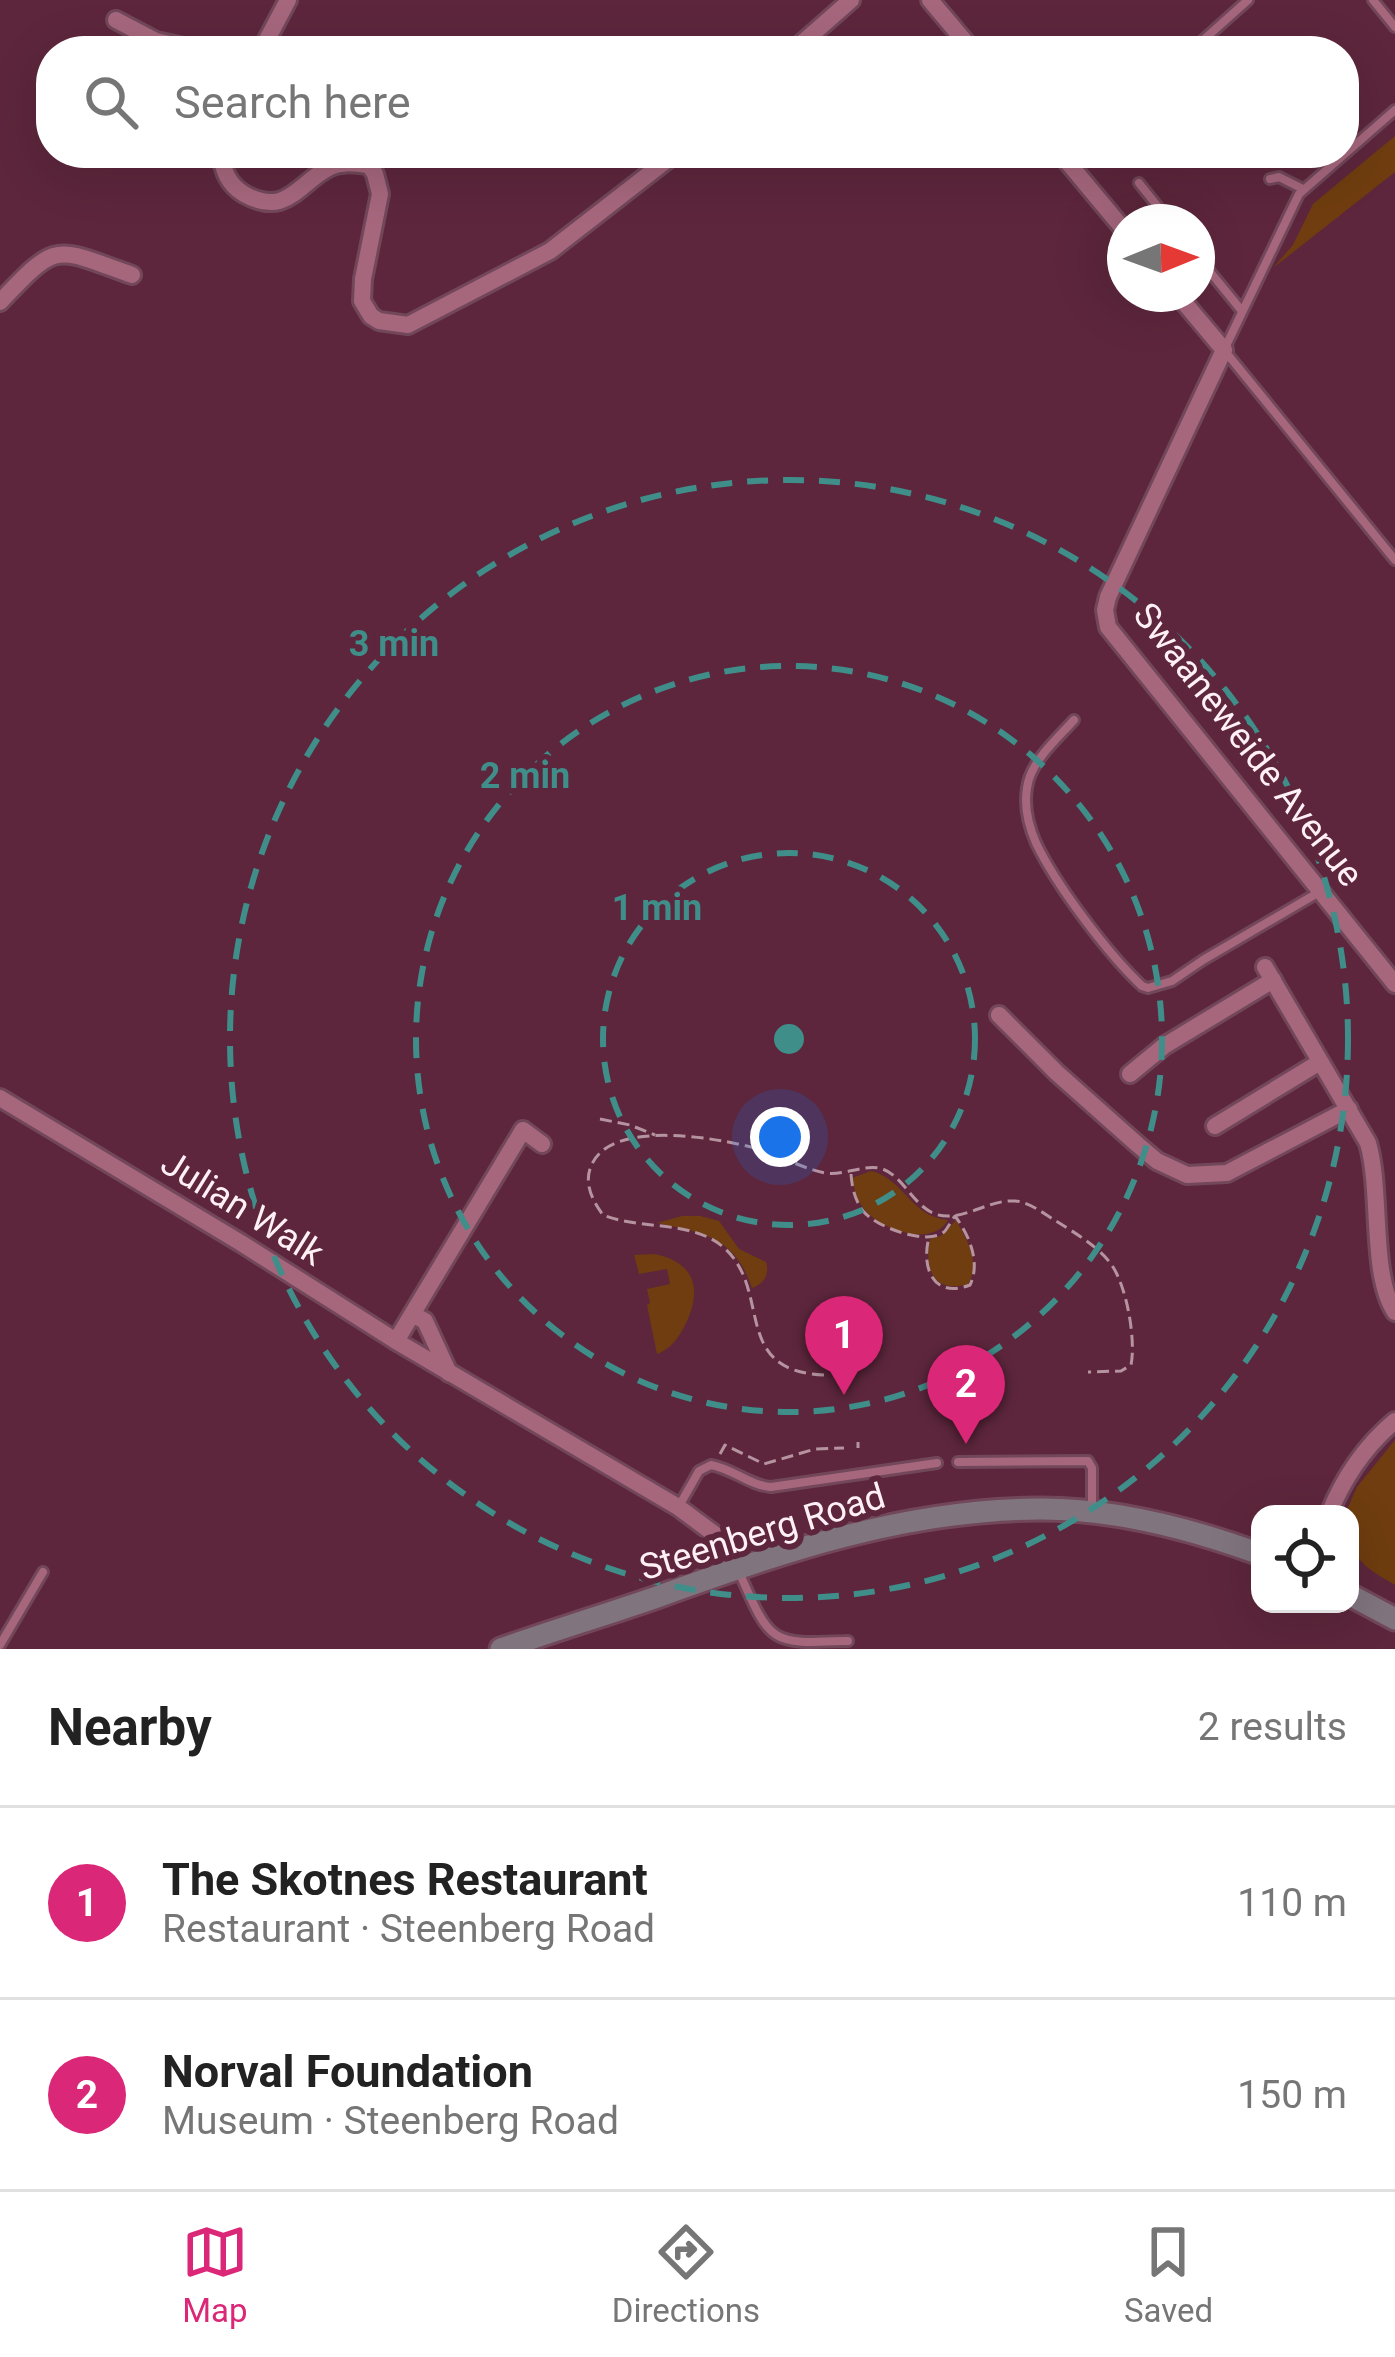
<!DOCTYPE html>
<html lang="en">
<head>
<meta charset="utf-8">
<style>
	:root { --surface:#fff; --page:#f6f6f6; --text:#222; --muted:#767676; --line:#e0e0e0; --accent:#db2777 }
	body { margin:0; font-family:Roboto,sans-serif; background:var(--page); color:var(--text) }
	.controls { position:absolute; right:36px; bottom:36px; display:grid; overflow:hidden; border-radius:24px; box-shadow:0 12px 48px #0002 }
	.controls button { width:108px; height:108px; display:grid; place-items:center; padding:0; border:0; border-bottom:3px solid var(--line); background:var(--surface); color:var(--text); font:60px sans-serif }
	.compass { position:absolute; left:1107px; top:204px; width:108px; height:108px; border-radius:50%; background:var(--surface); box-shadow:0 12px 48px #0002; rotate:89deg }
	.you { position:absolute; left:780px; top:1137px; width:42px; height:42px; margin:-30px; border:9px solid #fff; border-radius:50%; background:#1a73e8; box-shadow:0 0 0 18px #1a73e833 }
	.badge { display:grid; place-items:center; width:78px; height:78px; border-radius:50%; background:var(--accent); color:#fff; font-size:39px; font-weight:700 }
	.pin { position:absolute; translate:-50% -99px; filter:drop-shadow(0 3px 6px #0008) }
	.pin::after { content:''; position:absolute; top:63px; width:42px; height:36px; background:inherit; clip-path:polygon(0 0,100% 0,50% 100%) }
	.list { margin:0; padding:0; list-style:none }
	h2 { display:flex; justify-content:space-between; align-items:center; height:156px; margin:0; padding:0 48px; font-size:51px }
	h2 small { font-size:39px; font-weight:400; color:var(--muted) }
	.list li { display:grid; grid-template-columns:78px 1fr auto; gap:36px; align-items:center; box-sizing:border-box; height:192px; padding:0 48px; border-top:3px solid var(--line) }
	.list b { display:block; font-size:45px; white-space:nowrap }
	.list p { margin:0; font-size:39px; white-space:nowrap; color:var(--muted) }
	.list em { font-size:39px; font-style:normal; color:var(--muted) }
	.icon { flex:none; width:66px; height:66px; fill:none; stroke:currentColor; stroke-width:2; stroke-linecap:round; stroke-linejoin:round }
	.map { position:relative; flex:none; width:1395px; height:1649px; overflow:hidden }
	.search { position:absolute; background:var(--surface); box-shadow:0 12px 48px #0002; left:36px; right:36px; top:36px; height:132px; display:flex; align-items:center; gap:30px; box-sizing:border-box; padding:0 42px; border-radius:48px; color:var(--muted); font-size:45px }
	.sheet { height:540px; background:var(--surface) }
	nav { display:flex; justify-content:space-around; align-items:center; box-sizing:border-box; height:168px; border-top:3px solid var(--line); background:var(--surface); font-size:33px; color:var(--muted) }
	nav a { display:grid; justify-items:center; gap:6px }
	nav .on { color:var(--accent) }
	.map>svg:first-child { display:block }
	.green { fill:#6f3d0f }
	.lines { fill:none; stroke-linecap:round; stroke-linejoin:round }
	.lane-casing { stroke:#72475a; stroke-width:14 }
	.street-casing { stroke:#72475a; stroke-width:22 }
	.secondary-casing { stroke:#72475a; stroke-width:27 }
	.path { stroke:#b594a0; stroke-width:3; stroke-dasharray:12 6; stroke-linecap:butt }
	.lane { stroke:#a6677d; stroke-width:8 }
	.street { stroke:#a6677d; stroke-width:16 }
	.secondary { stroke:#80757f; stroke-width:21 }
	.ring { fill:none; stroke:#3f8e89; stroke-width:6; stroke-dasharray:21 15 }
	.labels { text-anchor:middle; stroke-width:12; stroke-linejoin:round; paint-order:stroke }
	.street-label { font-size:36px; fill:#fff0f5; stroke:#5d263c }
	.centre { fill:#3f8e89; stroke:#5d263c; stroke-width:6 }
	.ring-label { font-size:36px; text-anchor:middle; font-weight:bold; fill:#3f8e89; stroke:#5d263c; stroke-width:12; stroke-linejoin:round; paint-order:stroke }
</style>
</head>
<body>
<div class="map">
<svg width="1395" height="1649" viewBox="0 0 1395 1649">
	<rect width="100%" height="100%" fill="#5d263c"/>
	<!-- green -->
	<g class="green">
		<polygon points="1395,136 1395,172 1273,268 1293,245 1313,204"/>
		<path d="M871 1171C905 1179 909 1216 948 1220 932 1249 877 1229 862 1206 856 1198 854 1188 852 1178Z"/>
		<path d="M682 1216H700L719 1221 739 1249 766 1262C770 1274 764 1284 752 1288 735 1237 704 1233 657 1223Z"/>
		<path d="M956 1220C967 1240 981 1263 968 1284 933 1294 924 1269 930 1239L941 1236Z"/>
		<path d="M655 1254C698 1263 702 1293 684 1327 677 1340 670 1349 657 1354L647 1305 650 1303 647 1289 670 1284 667 1269 639 1274 634 1255Z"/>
		<path d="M1395 1440V1585C1358 1563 1350 1559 1350 1514H1345L1357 1487Z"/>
	</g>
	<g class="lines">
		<defs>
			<g id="lane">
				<polyline points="1373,0 1395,27"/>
				<polyline points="1191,51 1248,0"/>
				<polyline points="1395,110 1299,194 1224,350 1395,560"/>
				<polyline points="1270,179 1279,177 1303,189"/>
				<polyline points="1139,183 1170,222"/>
				<polyline points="1197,256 1242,311"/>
				<path d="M1074 720C1057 739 1030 762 1027 788 1024 806 1029 827 1036 843 1056 885 1108 954 1142 986L1148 988 1172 981 1203 960 1321 891"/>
				<polyline points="958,1462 1088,1461 1092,1468 1092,1508"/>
				<path d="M679 1506 699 1471 711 1465C733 1469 749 1485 771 1487L937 1463"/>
				<path d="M740 1574C771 1645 771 1644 848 1641"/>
				<polyline points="0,1645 43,1572"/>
			</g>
			<g id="street">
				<polyline points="930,0 973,51"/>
				<polyline points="116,20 156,41 202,51"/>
				<polyline points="261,51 288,0"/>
				<polyline points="793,51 851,0"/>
				<path d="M221 153C223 171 228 184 244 194 287 218 298 183 330 167 343 161 356 164 369 165"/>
				<polyline points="1060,153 1125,231"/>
				<polyline points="369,165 375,174 380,194 363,279 362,301 371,316 379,321 408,325 550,251 676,153"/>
				<polyline points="1177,294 1224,350 1108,597 1105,610 1108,627 1395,984"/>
				<path d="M0 302C59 240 53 247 132 275"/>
				<path d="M1265 967 1368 1143C1382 1191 1370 1274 1395 1312"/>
				<polyline points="999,1015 1057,1073 1138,1145 1157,1161 1187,1175 1227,1173 1349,1109"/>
				<polyline points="1130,1074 1164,1046 1273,980"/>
				<polyline points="0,1098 241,1243 396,1341 678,1507 717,1536 736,1567"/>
				<polyline points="1215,1126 1320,1062"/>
				<polyline points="414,1315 425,1321 449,1373"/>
				<polyline points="396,1341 523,1130 542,1144"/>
				<path d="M1329 1514C1344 1477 1364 1447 1395 1421"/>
			</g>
			<g id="secondary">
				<polyline points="1350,1595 1395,1619"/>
				<path d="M501 1649C552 1631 605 1615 657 1597 780 1552 904 1510 1037 1509 1113 1508 1189 1528 1260 1554"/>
			</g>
		</defs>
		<!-- lane casing -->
		<use href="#lane" class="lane-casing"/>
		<!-- street casing -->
		<use href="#street" class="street-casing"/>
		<!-- secondary casing -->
		<use href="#secondary" class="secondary-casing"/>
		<!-- path -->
		<g class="path">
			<polyline points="1265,153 1276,166"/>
			<polyline points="600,1119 630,1125 655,1135"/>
			<path d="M851 1174C852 1188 855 1200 863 1211 876 1227 927 1246 944 1232 946 1231 953 1218 955 1216 969 1235 981 1262 970 1285 933 1299 921 1268 929 1237"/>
			<path d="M824 1375C729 1371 774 1289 722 1246 690 1220 640 1230 603 1215 592 1200 583 1182 592 1164 613 1119 717 1138 755 1148 779 1155 801 1168 825 1173 843 1176 861 1165 879 1168 902 1173 912 1205 935 1214 962 1223 988 1199 1015 1201 1030 1202 1044 1214 1056 1221 1075 1233 1101 1248 1113 1267 1127 1289 1136 1340 1131 1365L1121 1371 1088 1372"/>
			<polyline points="858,1442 858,1448"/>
			<polyline points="720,1454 725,1445 764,1464 815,1449 844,1448"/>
		</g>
		<!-- lane -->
		<use href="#lane" class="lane"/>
		<!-- street -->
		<use href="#street" class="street"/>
		<!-- secondary -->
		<use href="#secondary" class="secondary"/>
	</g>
	<!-- distance rings -->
	<g class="ring">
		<circle cx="789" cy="1039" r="186"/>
		<circle cx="789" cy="1039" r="373"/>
		<circle cx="789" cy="1039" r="559"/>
	</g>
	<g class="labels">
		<!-- street labels -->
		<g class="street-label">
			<text transform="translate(1249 744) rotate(52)" y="13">Swaaneweide Avenue</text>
			<text transform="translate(243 1207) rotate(32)" y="13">Julian Walk</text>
			<text transform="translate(762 1531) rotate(-17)" y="13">Steenberg Road</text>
		</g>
	</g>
	<circle cx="789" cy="1039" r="18" class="centre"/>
	<g class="ring-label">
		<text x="394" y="656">3 min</text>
		<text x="525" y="788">2 min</text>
		<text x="657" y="920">1 min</text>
	</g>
</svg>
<div class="controls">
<button><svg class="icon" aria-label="locate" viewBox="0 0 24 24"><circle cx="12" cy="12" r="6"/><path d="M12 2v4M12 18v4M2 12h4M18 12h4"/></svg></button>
</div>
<svg class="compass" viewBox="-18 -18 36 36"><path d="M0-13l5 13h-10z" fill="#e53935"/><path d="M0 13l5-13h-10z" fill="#767676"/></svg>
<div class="you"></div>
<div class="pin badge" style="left:844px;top:1395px">1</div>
<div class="pin badge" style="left:966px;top:1444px">2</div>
<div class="search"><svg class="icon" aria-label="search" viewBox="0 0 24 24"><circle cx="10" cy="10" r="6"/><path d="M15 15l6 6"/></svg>Search here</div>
</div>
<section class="sheet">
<h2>Nearby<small>2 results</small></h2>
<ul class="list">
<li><span class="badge">1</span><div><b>The Skotnes Restaurant</b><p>Restaurant · Steenberg Road</p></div><em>110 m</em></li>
<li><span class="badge">2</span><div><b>Norval Foundation</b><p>Museum · Steenberg Road</p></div><em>150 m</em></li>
</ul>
</section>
<nav>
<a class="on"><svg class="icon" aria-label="map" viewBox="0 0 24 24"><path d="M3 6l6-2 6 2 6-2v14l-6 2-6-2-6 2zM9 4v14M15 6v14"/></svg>Map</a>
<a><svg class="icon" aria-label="directions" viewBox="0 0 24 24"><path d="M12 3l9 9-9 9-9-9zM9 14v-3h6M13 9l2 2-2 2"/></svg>Directions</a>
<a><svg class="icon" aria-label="saved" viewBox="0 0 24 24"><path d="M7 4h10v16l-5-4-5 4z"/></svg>Saved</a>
</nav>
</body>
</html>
